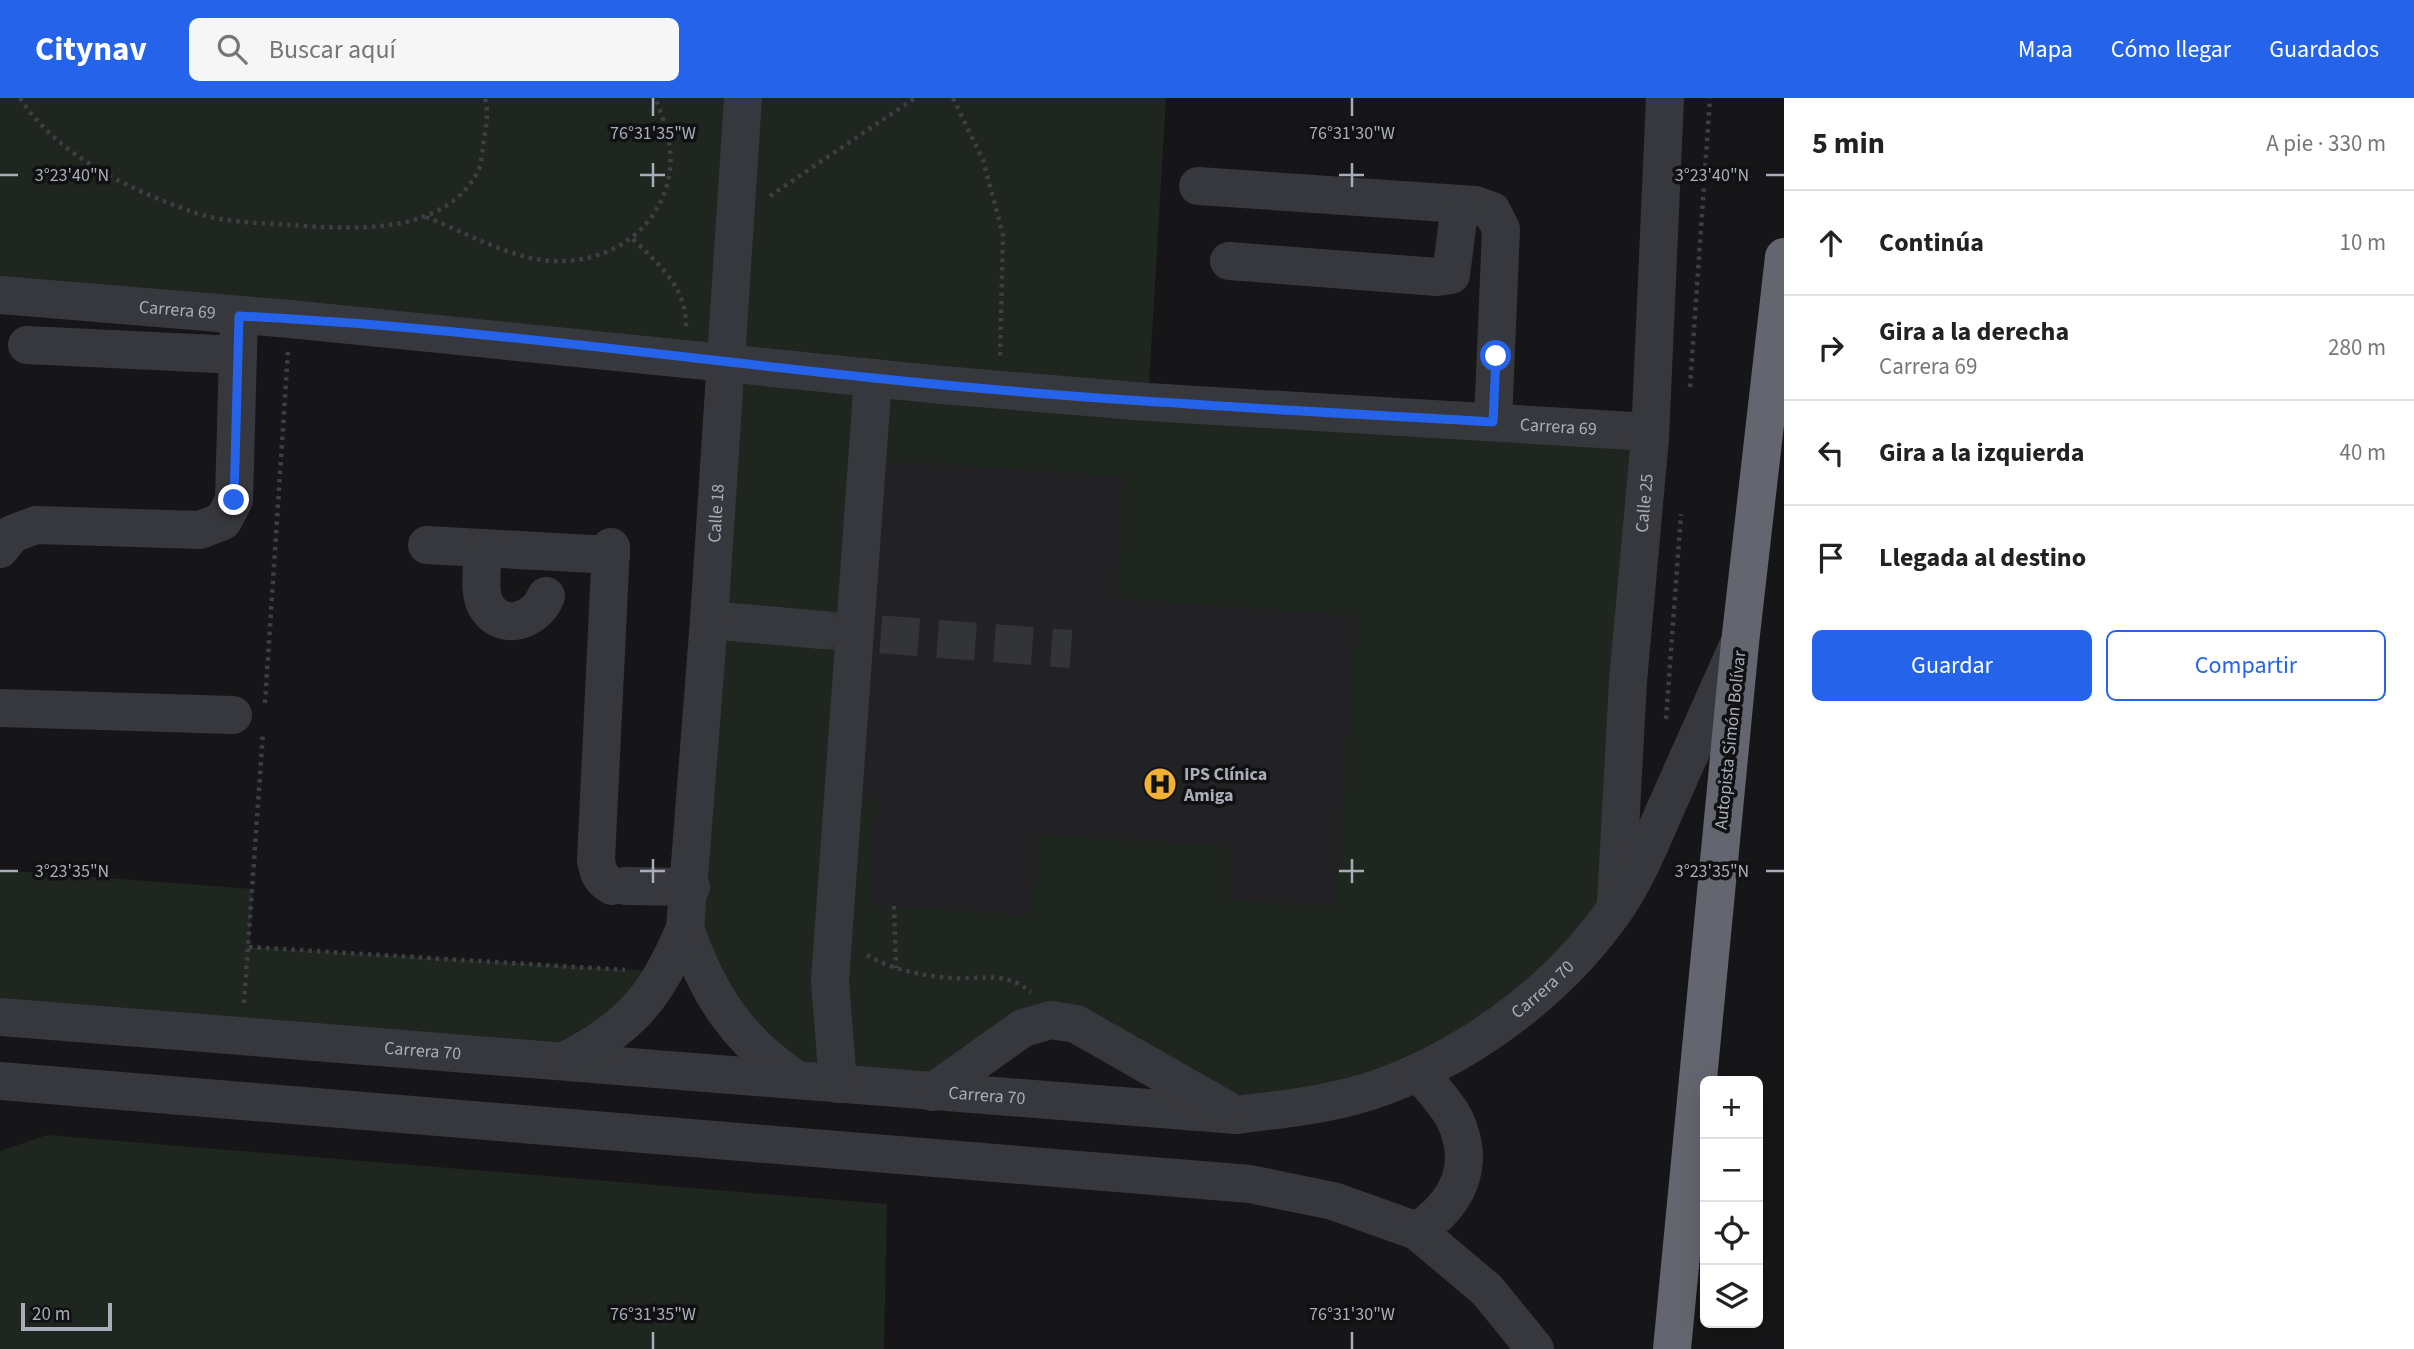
<!DOCTYPE html>
<html lang="es">
<head>
<meta charset="utf-8">
<style>
	:root { --surface:#fff; --page:#f6f6f6; --text:#222; --muted:#767676; --line:#e0e0e0; --accent:#2563eb }
	body { margin:0; font-family:"Source Sans 3",sans-serif; background:var(--page); color:var(--text) }
	.controls { position:absolute; right:21px; bottom:21px; display:grid; overflow:hidden; border-radius:10px; box-shadow:0 7px 28px #0002 }
	.controls button { width:63px; height:63px; display:grid; place-items:center; padding:0; border:0; border-bottom:2px solid var(--line); background:var(--surface); color:var(--text); font:35px sans-serif }
	.scale { position:absolute; left:21px; bottom:18px; width:91px; box-sizing:border-box; padding-left:7px; border:4px solid #a8adb8; border-top:0; font-size:19px; line-height:24px; white-space:nowrap; color:#a8adb8; -webkit-text-stroke:5px #111113; paint-order:stroke }
	.stop { position:absolute; width:21px; height:21px; margin:-16px; border:5px solid #2563eb; border-radius:50%; background:#fff }
	.stop.end { background:#2563eb; border-color:#fff; box-shadow:0 2px 7px #0008 }
	.list { margin:0; padding:0; list-style:none }
	h2 { display:flex; justify-content:space-between; align-items:center; height:91px; margin:0; padding:0 28px; font-size:30px }
	h2 small { font-size:23px; font-weight:400; color:var(--muted) }
	.list li { display:grid; grid-template-columns:46px 1fr auto; gap:21px; align-items:center; box-sizing:border-box; height:105px; padding:0 28px; border-top:2px solid var(--line) }
	.list b { display:block; font-size:26px; white-space:nowrap }
	.list p { margin:0; font-size:23px; white-space:nowrap; color:var(--muted) }
	.list em { font-size:23px; font-style:normal; color:var(--muted) }
	.actions { display:flex; gap:14px; padding:21px 28px }
	.actions a { flex:1; padding:16px 0; border:2px solid var(--accent); border-radius:10px; text-align:center; font-size:24px; color:var(--accent) }
	.actions .main { background:var(--accent); color:#fff }
	.icon { flex:none; width:38px; height:38px; fill:none; stroke:currentColor; stroke-width:2; stroke-linecap:round; stroke-linejoin:round }
	.map { position:relative; flex:none; width:1784px; height:1251px; overflow:hidden }
	header { display:flex; align-items:center; gap:42px; box-sizing:border-box; height:98px; padding:0 35px; background:var(--accent); color:#fff }
	header strong { font-size:33px }
	nav { display:flex; gap:38px; margin-inline-start:auto; font-size:24px }
	.search { width:490px; height:63px; background:var(--page); display:flex; align-items:center; gap:18px; box-sizing:border-box; padding:0 24px; border-radius:10px; color:var(--muted); font-size:26px }
	main { display:flex }
	aside { flex:1; background:var(--surface) }
	.map>svg:first-child { display:block }
	.built { fill:#222225 }
	.green { fill:#1e261f; fill-rule:evenodd }
	.lines { fill:none; stroke-linecap:round; stroke-linejoin:round }
	.minor-tunnel { stroke:#333438; stroke-width:38; stroke-dasharray:38 19; stroke-linecap:butt }
	.path { stroke:#3d3f44; stroke-width:4.5; stroke-dasharray:3.5 5; stroke-linecap:butt }
	.minor { stroke:#37383d; stroke-width:38 }
	.highway { stroke:#63666e; stroke-width:38 }
	.route { stroke:#2563eb; stroke-width:9 }
	.ticks { fill:none; stroke:#a8adb8; stroke-width:2.5 }
	.labels { text-anchor:middle; stroke-width:7; stroke-linejoin:round; paint-order:stroke }
	.street-label { font-size:18px; fill:#a8adb8; stroke:#111113 }
	.poi-label { font-size:18px; font-weight:bold; fill:#a8adb8; stroke:#111113; text-anchor:start }
	.ticks-label { font-size:18px; text-anchor:middle; fill:#a8adb8; stroke:#111113; stroke-width:7; stroke-linejoin:round; paint-order:stroke }
</style>
</head>
<body>
<header>
<strong>Citynav</strong>
<div class="search"><svg class="icon" aria-label="search" viewBox="0 0 24 24"><circle cx="10" cy="10" r="6"/><path d="M15 15l6 6"/></svg>Buscar aquí</div>
<nav><a>Mapa</a><a>Cómo llegar</a><a>Guardados</a></nav>
</header>
<main>
<div class="map">
<svg width="1784" height="1251" viewBox="0 0 1784 1251">
	<rect width="100%" height="100%" fill="#161618"/>
	<!-- built -->
	<polygon class="built" points="726,263 1650,340 1615,811 1076,926 691,789"/>
	<!-- green -->
	<g class="green">
		<path d="M0 0H1166L1148 304 1650 340 1615 811 1492 932 1236 1017 1076 926 954 977 797 982 698 867 726 263 0 197ZM878 362 1125 379 1117 501 1357 518 1336 809 1228 802 1231 749 1039 736 1032 818 869 806 876 700 854 699Z"/>
		<polygon points="0,772 253,791 249,849 667,874 595,948 0,912"/>
		<polygon points="47,1037 887,1106 884,1251 0,1251 0,1053"/>
	</g>
	<g class="lines">
		<!-- minor-tunnel -->
		<polyline class="minor-tunnel" points="824,532 1071,551"/>
		<!-- path -->
		<g class="path">
			<path d="M20 0C57 57 128 91 190 113 219 124 259 125 290 127 351 131 444 139 478 73 482 66 482 55 483 47 486 30 489 16 485 0"/>
			<polyline points="953,0 983,62 1003,137 1000,259"/>
			<polyline points="770,98 915,0"/>
			<path d="M426 119C465 134 509 160 551 163 609 166 662 132 670 72 673 47 664 22 655 0"/>
			<path d="M633 141C660 168 686 188 686 229"/>
			<polyline points="1690,289 1710,0"/>
			<polyline points="265,605 288,254"/>
			<polyline points="1666,621 1681,416"/>
			<polyline points="894,808 896,870"/>
			<polyline points="249,849 625,872"/>
			<path d="M867 857C893 872 922 878 952 880 984 882 1003 872 1031 894"/>
			<polyline points="244,905 263,635"/>
		</g>
		<!-- minor -->
		<g class="minor">
			<polyline points="1198,88 1475,107 1492,113 1501,131 1493,324"/>
			<polyline points="1229,163 1437,179 1451,177 1460,106"/>
			<path id="s1" d="M0 197 290 221 942 287 1148 304 1650 334"/>
			<polyline points="27,247 238,257"/>
			<polyline points="427,447 611,457"/>
			<path d="M611 449 596 762C598 774 600 781 612 788"/>
			<path d="M483 450C483 466 478 491 485 506 500 535 536 524 546 498"/>
			<polyline points="0,451 12,436 36,427 200,432 223,423 234,402 239,218"/>
			<polyline points="709,522 822,532"/>
			<polyline points="0,610 233,617"/>
			<polyline points="626,788 691,789"/>
			<path id="s2" d="M1616 805 1628 583 1650 340 1665 0"/>
			<path d="M685 830C708 897 738 943 797 982"/>
			<path id="s3" d="M0 919 1236 1017C1280 1012 1325 1007 1367 994 1464 963 1558 894 1616 810 1638 778 1652 741 1668 705 1691 654 1714 602 1737 550"/>
			<path id="s4" d="M565 963C631 929 657 898 685 830L709 522 743 0"/>
			<polyline points="0,983 1250,1086 1333,1103 1417,1133 1487,1192 1535,1251"/>
			<polyline points="838,986 830,883 873,280"/>
			<polyline points="933,994 1023,930 1051,922 1076,926 1225,1011"/>
			<path d="M1417 1133C1456 1107 1477 1069 1455 1022 1447 1005 1430 989 1419 974"/>
		</g>
		<!-- highway -->
		<polyline class="highway" points="1672,1251 1740,545 1784,159"/>
	</g>
	<g class="lines">
		<!-- route -->
		<path class="route" d="M234 402 239 218C451 228 663 258 874 280 1080 302 1286 312 1493 324L1496 258"/>
	</g>
	<!-- ticks -->
	<path class="ticks" d="M653 0V18M1352 0V18M653 65V89M1352 65V89M0 77H18M640 77H665M1339 77H1364M1766 77H1784M653 761V785M1352 761V785M0 773H18M640 773H665M1339 773H1364M1766 773H1784M653 1234V1251M1352 1234V1251"/>
	<!-- icons -->
	<defs>
		<symbol id="hospital-disc" viewBox="-11 -11 22 22"><circle r="9.5" fill="#f2b134" stroke="#111113"/><path d="M-5-5h3v3.5h4V-5h3V5h-3V1.5h-4V5h-3Z" fill="#111"/></symbol>
	</defs>
	<g fill-rule="evenodd">
		<use href="#hospital-disc" x="1141" y="667" width="38" height="38"/>
	</g>
	<g class="labels">
		<!-- street labels -->
		<g class="street-label">
			<text dy="6" stroke="none"><textPath href="#s1" startOffset="178">Carrera 69</textPath></text>
			<text dy="6" stroke="none"><textPath href="#s1" startOffset="1564">Carrera 69</textPath></text>
			<text dy="6" stroke="none"><textPath href="#s2" startOffset="401">Calle 25</textPath></text>
			<text dy="6" stroke="none"><textPath href="#s4" startOffset="600">Calle 18</textPath></text>
			<text transform="translate(1730 642) rotate(-84)" y="6">Autopista Simón Bolívar</text>
			<text dy="6" stroke="none"><textPath href="#s3" startOffset="1578">Carrera 70</textPath></text>
			<text dy="6" stroke="none"><textPath href="#s3" startOffset="424">Carrera 70</textPath></text>
			<text dy="6" stroke="none"><textPath href="#s3" startOffset="990">Carrera 70</textPath></text>
		</g>
		<!-- poi labels -->
		<g class="poi-label">
			<text x="1184" y="682">IPS Clínica<tspan x="1184" dy="21">Amiga</tspan></text>
		</g>
	</g>
	<g class="ticks-label">
		<text x="653" y="41">76°31'35"W</text>
		<text x="1352" y="41">76°31'30"W</text>
		<text x="72" y="83">3°23'40"N</text>
		<text x="1712" y="83">3°23'40"N</text>
		<text x="72" y="779">3°23'35"N</text>
		<text x="1712" y="779">3°23'35"N</text>
		<text x="653" y="1222">76°31'35"W</text>
		<text x="1352" y="1222">76°31'30"W</text>
	</g>
</svg>
<div class="controls">
<button>+</button>
<button>−</button>
<button><svg class="icon" aria-label="locate" viewBox="0 0 24 24"><circle cx="12" cy="12" r="6"/><path d="M12 2v4M12 18v4M2 12h4M18 12h4"/></svg></button>
<button><svg class="icon" aria-label="layers" viewBox="0 0 24 24"><path d="M12 4l9 5-9 5-9-5zM3 14l9 5 9-5"/></svg></button>
</div>
<div class="scale">20 m</div>
<div class="stop" style="left:1496px;top:258px"></div>
<div class="stop end" style="left:234px;top:402px"></div>
</div>
<aside>
<h2>5 min<small>A pie · 330 m</small></h2>
<ul class="list">
<li><svg class="icon" aria-label="ahead" viewBox="0 0 24 24"><path d="M12 20V5M6 11l6-6 6 6"/></svg><div><b>Continúa</b></div><em>10 m</em></li>
<li><svg class="icon" aria-label="right" viewBox="0 0 24 24"><path d="M7 20v-9h11M14 6l5 5-5 5"/></svg><div><b>Gira a la derecha</b><p>Carrera 69</p></div><em>280 m</em></li>
<li><svg class="icon" aria-label="left" viewBox="0 0 24 24"><path d="M17 20v-9H6M10 6l-5 5 5 5"/></svg><div><b>Gira a la izquierda</b></div><em>40 m</em></li>
<li><svg class="icon" aria-label="arrive" viewBox="0 0 24 24"><path d="M6 21V4h12l-3 4 3 4H6"/></svg><div><b>Llegada al destino</b></div></li>
</ul>
<div class="actions"><a class="main">Guardar</a><a>Compartir</a></div>
</aside>
</main>
</body>
</html>
